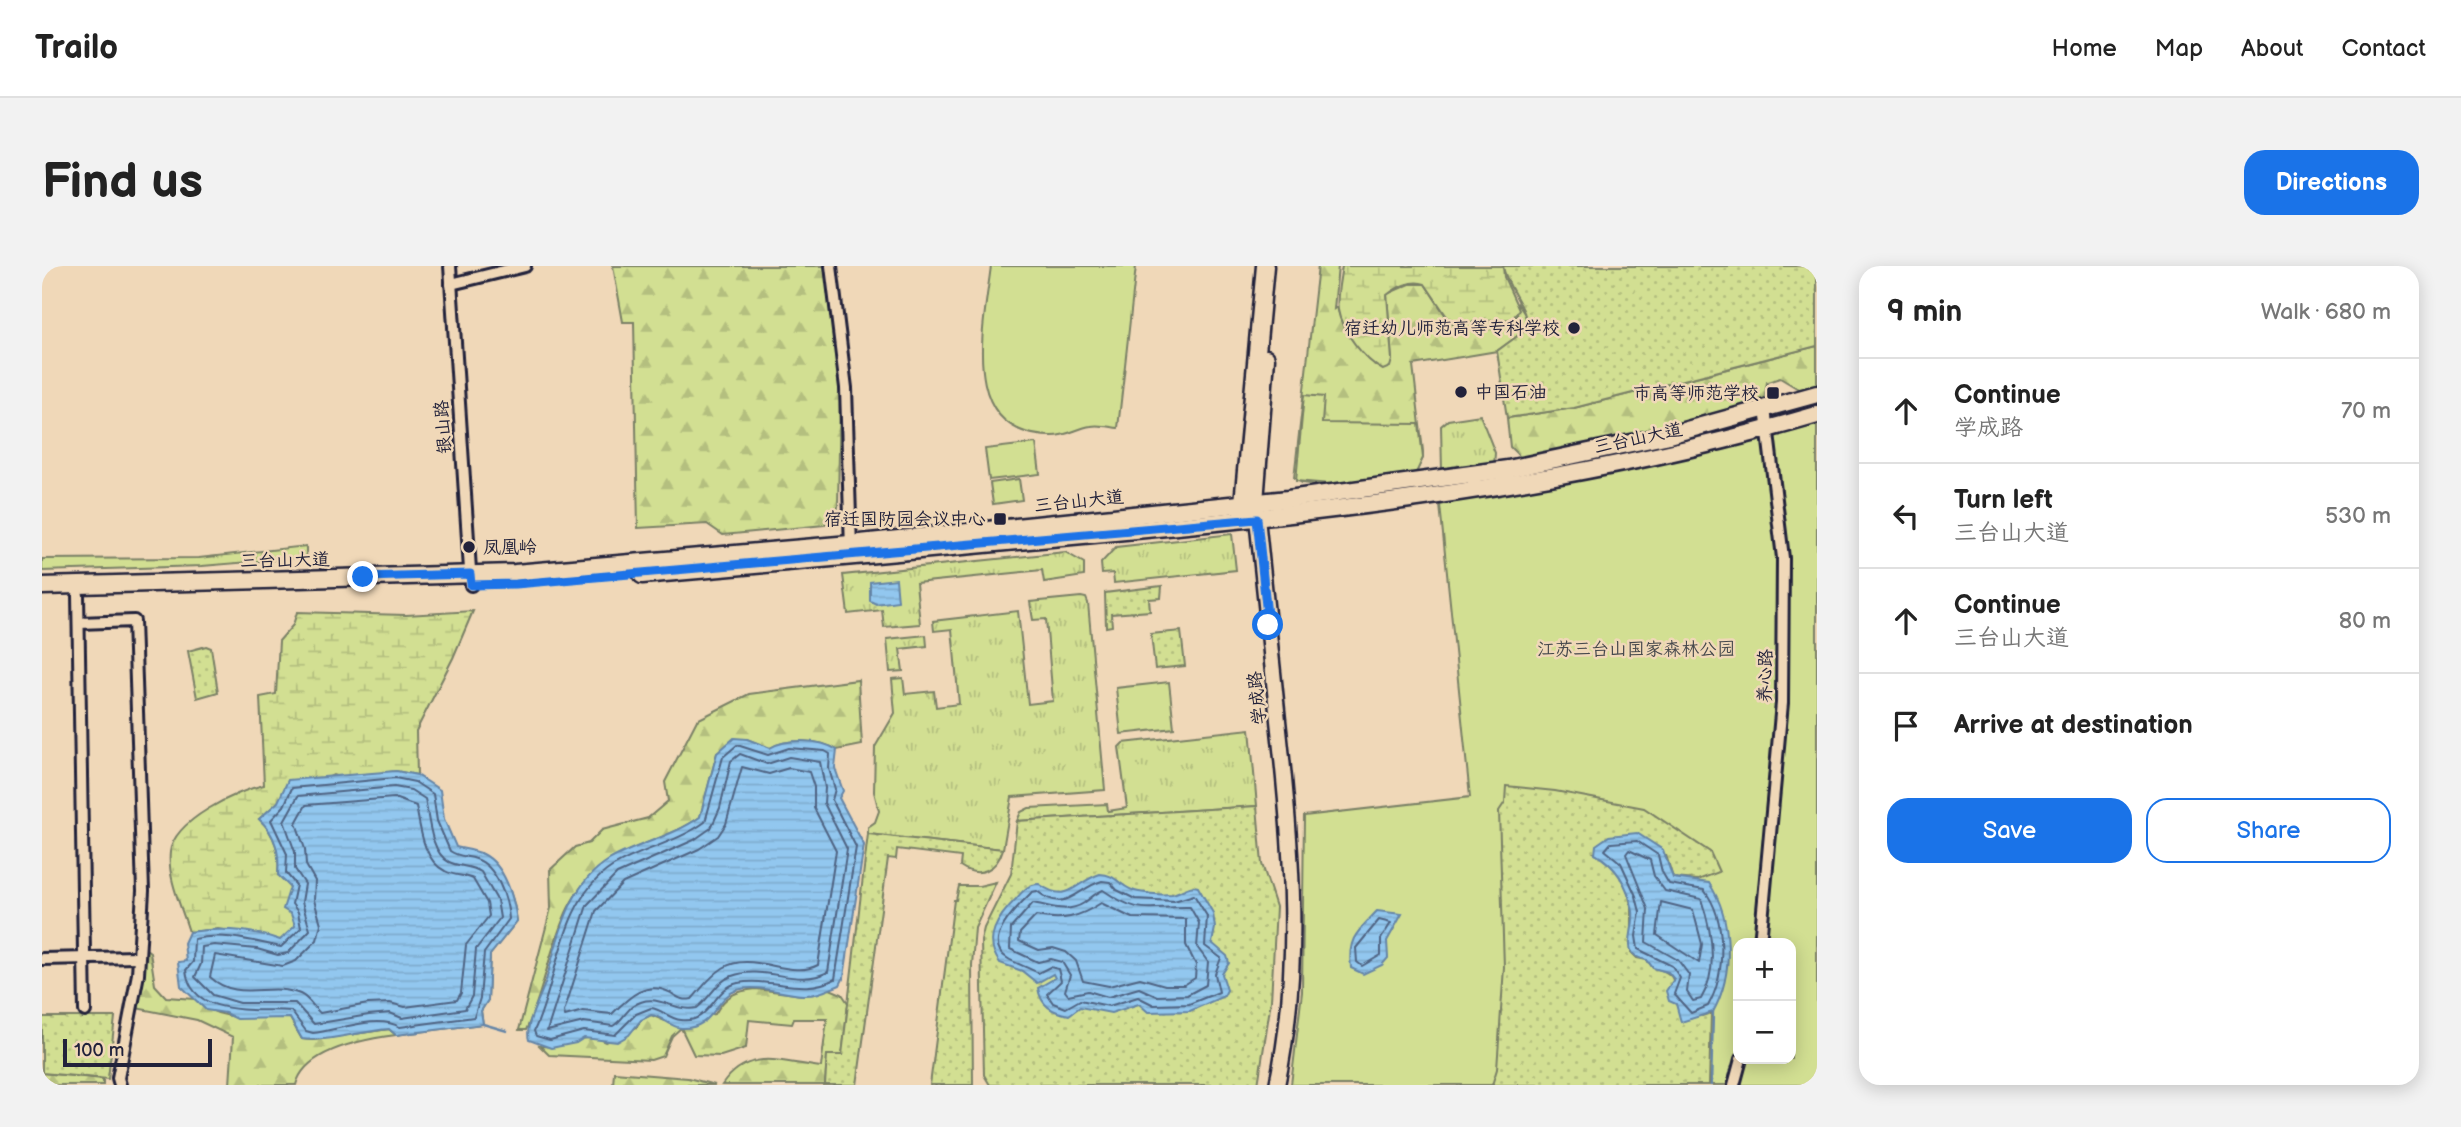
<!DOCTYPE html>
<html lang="en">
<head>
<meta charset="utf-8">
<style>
	:root { --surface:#fff; --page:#f2f2f2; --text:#222; --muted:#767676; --line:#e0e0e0; --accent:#1a73e8 }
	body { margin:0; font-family:"Balsamiq Sans","LXGW WenKai TC",sans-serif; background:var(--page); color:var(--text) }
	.controls { position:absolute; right:21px; bottom:21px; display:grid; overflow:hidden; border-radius:14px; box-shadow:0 4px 18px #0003 }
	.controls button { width:63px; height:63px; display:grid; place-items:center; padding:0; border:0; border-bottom:2px solid var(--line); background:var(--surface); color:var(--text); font:35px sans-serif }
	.scale { position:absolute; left:21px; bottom:18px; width:149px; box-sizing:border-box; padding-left:7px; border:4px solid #22223b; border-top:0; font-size:19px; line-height:24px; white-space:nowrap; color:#22223b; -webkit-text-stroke:5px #f0d8b8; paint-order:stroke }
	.stop { position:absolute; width:21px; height:21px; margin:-16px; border:5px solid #1a73e8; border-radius:50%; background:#fff }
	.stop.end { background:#1a73e8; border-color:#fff; box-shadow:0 2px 7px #0008 }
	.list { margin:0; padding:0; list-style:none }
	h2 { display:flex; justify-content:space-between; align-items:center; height:91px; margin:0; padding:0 28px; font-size:30px }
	h2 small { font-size:23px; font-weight:400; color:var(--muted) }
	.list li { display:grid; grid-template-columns:46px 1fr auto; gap:21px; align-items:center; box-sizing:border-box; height:105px; padding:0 28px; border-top:2px solid var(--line) }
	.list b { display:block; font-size:26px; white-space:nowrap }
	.list p { margin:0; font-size:23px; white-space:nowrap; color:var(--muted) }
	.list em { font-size:23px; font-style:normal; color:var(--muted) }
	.actions { display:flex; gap:14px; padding:21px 28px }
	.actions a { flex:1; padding:16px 0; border:2px solid var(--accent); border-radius:21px; text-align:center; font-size:24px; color:var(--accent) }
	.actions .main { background:var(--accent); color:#fff }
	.icon { flex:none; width:38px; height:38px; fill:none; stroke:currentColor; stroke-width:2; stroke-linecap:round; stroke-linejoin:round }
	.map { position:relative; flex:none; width:1775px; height:819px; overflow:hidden; border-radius:21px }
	header { display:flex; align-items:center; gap:42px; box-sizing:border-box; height:98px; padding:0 35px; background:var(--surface); border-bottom:2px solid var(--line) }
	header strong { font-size:33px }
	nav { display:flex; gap:38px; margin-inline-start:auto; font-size:24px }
	.intro { display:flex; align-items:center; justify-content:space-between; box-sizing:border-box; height:168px; padding:0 42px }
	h1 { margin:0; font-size:49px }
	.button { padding:18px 32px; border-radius:21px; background:var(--accent); color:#fff; font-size:24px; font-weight:700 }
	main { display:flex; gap:42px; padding:0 42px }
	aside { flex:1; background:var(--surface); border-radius:21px; box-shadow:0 4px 18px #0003 }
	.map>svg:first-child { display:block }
	.grass { fill:url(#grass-tufts); stroke:#7a8066; stroke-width:2 }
	.forest { fill:url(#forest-firs); stroke:#7a8066; stroke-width:2 }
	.wetland { fill:url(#wetland-marsh); stroke:#7a8066; stroke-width:2 }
	.park { fill:#d2df92; stroke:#7a8066; stroke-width:2; fill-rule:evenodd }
	.garden { fill:url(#garden-dots); stroke:#7a8066; stroke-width:2 }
	.water { fill:url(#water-rules); stroke:#6585a7; stroke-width:2 }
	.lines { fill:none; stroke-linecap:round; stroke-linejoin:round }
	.shore { stroke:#4f6483; stroke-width:2 }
	.stream { stroke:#6585a7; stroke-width:2.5 }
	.minor-casing { stroke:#22223b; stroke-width:16 }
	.tertiary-casing { stroke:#22223b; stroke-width:19 }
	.secondary-casing { stroke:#22223b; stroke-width:21 }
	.minor { stroke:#f0d8b8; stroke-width:10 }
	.tertiary { stroke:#f0d8b8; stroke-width:14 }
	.secondary { stroke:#f0d8b8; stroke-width:16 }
	.route { stroke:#1a73e8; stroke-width:9 }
	.poi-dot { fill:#22223b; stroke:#f0d8b8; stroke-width:2.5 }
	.labels { text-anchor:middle; stroke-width:5; stroke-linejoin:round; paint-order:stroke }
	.poi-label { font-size:18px; fill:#22223b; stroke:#f0d8b8; text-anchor:end }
	.street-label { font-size:18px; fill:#22223b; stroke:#f0d8b8 }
	.park-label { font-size:18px; fill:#45484c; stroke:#f0d8b8 }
</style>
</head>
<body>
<header>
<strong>Trailo</strong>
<nav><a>Home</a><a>Map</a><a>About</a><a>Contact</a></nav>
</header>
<div class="intro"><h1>Find us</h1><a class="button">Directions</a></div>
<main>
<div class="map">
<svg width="1775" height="819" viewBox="0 0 1775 819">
	<defs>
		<pattern id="grass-tufts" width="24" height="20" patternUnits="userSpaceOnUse" patternTransform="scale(1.75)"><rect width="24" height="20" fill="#d2df92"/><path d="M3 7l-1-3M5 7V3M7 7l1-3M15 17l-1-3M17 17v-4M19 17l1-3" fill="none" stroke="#b4bf7f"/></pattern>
		<pattern id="forest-firs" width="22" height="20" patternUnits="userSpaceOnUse" patternTransform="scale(1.75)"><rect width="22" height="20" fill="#d2df92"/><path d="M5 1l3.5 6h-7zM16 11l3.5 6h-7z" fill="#b4bf7f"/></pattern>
		<pattern id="wetland-marsh" width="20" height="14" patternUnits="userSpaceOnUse" patternTransform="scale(1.75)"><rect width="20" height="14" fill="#d2df92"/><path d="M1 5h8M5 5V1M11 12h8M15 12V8" fill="none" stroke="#b4bf7f"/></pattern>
		<pattern id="garden-dots" width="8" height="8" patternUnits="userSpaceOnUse" patternTransform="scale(1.75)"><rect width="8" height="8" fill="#d2df92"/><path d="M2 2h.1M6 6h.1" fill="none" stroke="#b4bf7f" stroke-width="1.8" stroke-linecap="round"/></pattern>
		<pattern id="water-rules" width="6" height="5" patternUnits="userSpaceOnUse" patternTransform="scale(1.75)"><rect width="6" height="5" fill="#92c7ef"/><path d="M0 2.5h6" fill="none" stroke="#7eabce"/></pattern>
	</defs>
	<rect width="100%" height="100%" fill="#f0d8b8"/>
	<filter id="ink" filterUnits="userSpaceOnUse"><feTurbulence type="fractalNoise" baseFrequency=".0143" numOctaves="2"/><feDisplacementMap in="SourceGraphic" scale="14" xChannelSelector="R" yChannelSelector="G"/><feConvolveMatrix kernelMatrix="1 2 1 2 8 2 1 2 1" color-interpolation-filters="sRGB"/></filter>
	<g filter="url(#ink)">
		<!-- grass -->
		<g class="grass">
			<polygon points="1438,149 1453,187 1452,200 1400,205 1399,160 1406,154"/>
			<polygon points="1190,268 1194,304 1072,317 1071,307 1060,308 1059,297 1074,281"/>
			<polygon points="264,280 264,291 160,300 0,305 0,293 157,292"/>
			<polygon points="1023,286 1042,297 1042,310 1002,316 1000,304 874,317 878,358 842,361 840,344 806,348 801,309"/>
			<polygon points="1039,331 1044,332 1046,337 1063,524 970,531 961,583 826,568 826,561 833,556 837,545 832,526 833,481 853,447 850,413 861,412 863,428 892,425 894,441 917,438 910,363 892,365 891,355 976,345 986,438 1011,435 1004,353 991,354 988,336"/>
			<polygon points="884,369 885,380 858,383 861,405 848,406 845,373"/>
			<polygon points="1208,463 1215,540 975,555 979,546 987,542 1065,538 1066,545 1085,542 1077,481 1081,477"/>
		</g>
		<!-- forest -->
		<g class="forest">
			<polygon points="571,0 784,0 798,126 796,241 792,250 782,259 681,269 665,258 596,262 592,56 581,56"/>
			<path d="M1276 0H1296L1292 43 1295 41C1304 75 1318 86 1350 94L1345 28 1368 18H1383L1409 58 1470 53 1475 50 1476 38 1486 53 1485 63 1455 85 1371 99 1381 185V192L1372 209 1275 219 1260 217 1252 212Z"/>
			<polygon points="1775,80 1775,119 1758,124 1738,112 1725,116 1722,135 1621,166 1481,194 1468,181 1465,152 1532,142"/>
			<path d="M816 414 820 479 795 484C779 473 745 472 728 482L705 473 675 487 658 551C630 571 596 577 567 595 511 629 510 710 484 764H477L509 642 508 604 533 581 547 577 560 564 606 552 626 535 623 516 655 454 707 428Z"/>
			<path d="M99 679 108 686 113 719 124 731 153 733C177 758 215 750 248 752L260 773 271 774 347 763 354 769C323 773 263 783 254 819H188L191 771 155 754 94 742Z"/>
			<path d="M714 723 761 729 788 723 800 728 806 737 800 790 785 789 783 819H680C706 781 739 796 779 801L785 753H752L750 758 707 754 704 782 679 790 652 789 639 762 630 770 621 790 609 794 507 789 498 780C521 783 544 764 564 776L595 761 599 754 609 749 623 755 673 748C683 730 693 725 714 723Z"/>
			<polygon points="572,806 646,812 673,819 571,819"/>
			<polygon points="0,807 61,813 61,819 0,819"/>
		</g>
		<!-- wetland -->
		<g class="wetland">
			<path d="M1300 0H1461L1462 11 1477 44 1470 53 1410 58 1383 18C1370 13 1355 21 1345 29L1350 94 1348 101 1341 104C1323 95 1299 64 1296 44 1294 30 1298 14 1300 0Z"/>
			<path d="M431 345 411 392 374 465 375 509 354 505 300 512 291 509 236 536 217 553C234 569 238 587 236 609L439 587C461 602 472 628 475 655L448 689 446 734 439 745 441 758 354 769 347 763 271 774 260 773 248 752 238 674 176 663 147 666C140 642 125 612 128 586 132 554 195 525 222 519L218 431 234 428 237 375 251 359 255 346 364 349Z"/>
		</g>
		<!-- park -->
		<g class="park">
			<path d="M949 0H1094L1076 162C1068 161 1057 158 1049 160 1035 162 1024 171 1008 170 915 167 942 59 949 0Z"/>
			<polygon points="1262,129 1282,131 1280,157 1377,158 1381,192 1374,207 1288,218 1254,215"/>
			<path d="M1775 159V819H1249L1260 726 1262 550 1428 531 1398 239ZM1696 677H1749V793H1696Z"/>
			<polygon points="994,177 998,208 947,214 943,183"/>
			<polygon points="977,213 980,234 951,238 948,217"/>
			<polygon points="1127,416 1132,462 1079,468 1074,422"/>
		</g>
		<!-- garden -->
		<g class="garden">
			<path d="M1461 0H1775V80L1532 142 1465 152 1455 85 1485 63C1487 42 1464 23 1461 0Z"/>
			<polygon points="1120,320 1119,332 1107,333 1108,345 1069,348 1070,360 1064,361 1063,327"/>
			<polygon points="1139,365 1143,400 1113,403 1109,368"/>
			<polygon points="164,380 169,382 176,426 155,432 146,385"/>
			<path d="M1464 520 1513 525 1602 542 1668 586 1677 606 1656 614 1631 612 1624 589 1553 587C1594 613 1591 643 1589 686L1595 692 1605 694 1611 702C1643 708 1626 723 1637 744L1660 750 1669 747 1667 819H1450L1455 803 1462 701 1457 545 1463 536Z"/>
			<polygon points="1215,540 1220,598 1234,641 1229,735 1216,819 948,819 942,809 939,675 942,662 969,608 975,555"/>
			<path d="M826 568 961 583C955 604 937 613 918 600L919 591 855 583 854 593 846 592 815 819H783L785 789H800Z"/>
			<polygon points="954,616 933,662 930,699 931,819 888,819 912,634 914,634 917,620 937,620"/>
			<polygon points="0,751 73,751 66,813 0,807"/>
		</g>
		<!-- water -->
		<g class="water">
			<polygon points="854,313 856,335 834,338 828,335 828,316"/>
			<path d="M692 472 705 473 728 482C745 472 778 473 795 484L793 502 801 525 797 532 822 579 802 711 798 719C785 724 774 730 761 729 741 728 715 718 695 724 672 732 672 764 639 762 628 761 620 750 609 749L599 754 587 769 575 776 542 772 534 777 509 782 487 774C482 757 499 732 504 714 517 671 525 620 567 594 596 577 630 571 658 551L675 487Z"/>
			<path d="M354 505 375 509 398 524 402 553 414 581C422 583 433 584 441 588 463 599 472 632 475 655L448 689 446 734 439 745 441 758 354 769 347 763C318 765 289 776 260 773L248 752 195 753 183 747 164 744 139 720 136 696 144 695 142 677 147 666C177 662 209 663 238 674L253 660 249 648 241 643 248 621 236 609C238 587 234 569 217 553L236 536 246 514Z"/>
			<path d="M1595 567 1621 584 1631 612 1667 617C1691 653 1692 708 1671 746L1639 756 1634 738 1627 735 1624 725 1632 713 1626 706 1611 702 1605 694C1575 689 1594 665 1591 645 1586 619 1575 600 1553 588L1554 579 1567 570Z"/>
			<path d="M1058 608C1075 608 1080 624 1097 626 1107 628 1120 629 1130 628 1140 626 1147 618 1156 621L1171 647 1173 662 1170 677 1185 690 1187 697 1180 708 1185 724 1182 730 1148 745 1106 746 1097 738 1069 747 1038 741 1027 749C1010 746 999 740 996 722L1013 712 1011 708 995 717 980 705 958 697C940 673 956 651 974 633 981 625 986 618 997 618 1027 639 1031 617 1058 608Z"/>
			<path d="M1335 645 1360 648 1345 675 1346 692 1340 699 1321 708 1309 702C1305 673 1315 666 1335 645Z"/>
		</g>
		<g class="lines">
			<!-- shore -->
			<g class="shore">
				<path d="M695 479 726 489 747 482 783 485 788 488 787 503 793 523 790 534 814 581 793 713C760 730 730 711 696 717 671 722 669 758 639 754 627 753 620 743 609 742L594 748 573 769 542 765 508 774 494 770 492 765C517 712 517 635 570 601 599 583 634 577 663 556L681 491Z"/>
				<path d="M698 488 725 498 747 491 778 496 783 522 782 537 805 583 786 706C755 722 722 698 690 710 673 716 668 733 655 742 631 747 614 724 591 740 583 746 580 755 571 760L542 756 505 765 545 639 575 608 652 574 669 562 678 542 689 495Z"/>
				<path d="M700 501 727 508 747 502 767 506 772 521V542L794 585 776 699C748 714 710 684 681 702 667 711 660 722 650 733 640 735 637 732 629 727 604 713 586 732 570 748L541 745 523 750 522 746 554 645 581 617 657 583 676 570 684 558Z"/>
				<path d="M353 512 373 516 391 528 395 555 408 585C416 591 425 590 434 593 455 600 466 634 467 653L442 687 438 732 432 751 358 761C335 748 297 764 271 767L264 765 249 745C216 742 149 753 144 704L151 696 152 673C181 666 210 675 239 681L259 662 256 646 250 638 254 619 244 607 245 588 229 554 242 540 250 522Z"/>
				<path d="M352 521 369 524 383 533C387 551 388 586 407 596 417 601 429 599 439 606L455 634 458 652 434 683 430 730 423 743 360 752 348 747 327 749 272 758 253 737H198L171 729 153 711 159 698 160 681 172 679 215 683 236 689 246 687 268 664 260 636 263 618 253 603V586L242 555 256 530Z"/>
				<path d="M352 532 374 540C378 560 381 595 403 605 412 610 422 609 431 613L445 637 447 650 424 679 419 727 415 734 363 741 348 737 326 738 278 747C271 741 267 732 258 728 228 715 196 737 168 711L173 689 241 700 254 695 275 674 279 658 272 634 273 615 264 599 263 583 254 557 264 539Z"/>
				<path d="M1595 575 1616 589 1620 606 1627 618 1662 624C1685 653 1684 708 1666 740L1649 747 1632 728 1638 712 1630 700 1596 683 1594 670 1598 646 1594 630 1579 597 1563 584 1569 577Z"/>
				<path d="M1587 584 1608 594 1612 610 1623 625 1659 633C1670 665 1677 703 1659 733L1651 735 1645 726 1647 709 1636 694 1604 676 1606 643 1584 588Z"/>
				<path d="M1060 615 1068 616 1075 624 1093 633 1132 635 1152 629 1165 650 1163 680 1179 692 1173 708 1177 726 1147 738 1112 739 1096 731 1067 740 1038 734 1024 742 1011 737 1005 728 1019 715 1016 703 1008 701 996 707C986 701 974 698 965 692 938 675 978 638 990 626L995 625C1024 649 1035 622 1060 615Z"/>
				<path d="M1061 624C1100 651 1106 640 1148 641L1157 657 1155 681 1166 696 1164 719 1145 729 1115 730 1097 722 1066 731 1046 725 1026 729 1023 725 1028 709 1020 696 1009 693 996 696 968 683 969 662 991 637C1008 640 1025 648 1042 637 1048 632 1054 627 1061 624Z"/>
				<polygon points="1619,636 1651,644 1660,678 1657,697 1615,669"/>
				<path d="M1059 637 1090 652 1144 653V679L1154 699 1153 712 1142 719H1123L1098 712 1067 720 1041 715 1034 695 1024 686 1011 682 997 684 977 675 978 667 994 650C1021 655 1036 652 1059 637Z"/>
				<polygon points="1337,654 1349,657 1339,673 1339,689 1320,700 1315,696 1314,682"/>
			</g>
			<!-- stream -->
			<g class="stream">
				<polyline points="441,758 465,765"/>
				<polyline points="1669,819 1671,746"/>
			</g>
			<defs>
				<g id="minor">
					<polyline points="408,0 429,319"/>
					<polyline points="789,0 804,122 809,283"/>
					<polyline points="409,18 483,0"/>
					<polyline points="36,329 43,745"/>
					<polyline points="37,357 92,355 101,625 96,708 76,812 78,819"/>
					<polyline points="1718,677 1740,437 1741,292 1723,142"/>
					<polyline points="0,693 96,691"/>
					<polyline points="1692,819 1699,793"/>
				</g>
				<path id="tertiary" d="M1214 242C1221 316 1229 390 1237 464 1250 583 1260 701 1235 819"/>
				<g id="secondary">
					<polyline points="1213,236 1224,92"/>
					<polyline points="1200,248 1223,0"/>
					<path d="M600 309C751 296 901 282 1052 268 1295 246 1540 218 1775 149"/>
					<polyline points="0,320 473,307 808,278 1246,233 1466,203 1623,170 1775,128"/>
				</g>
			</defs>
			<!-- minor casing -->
			<use href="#minor" class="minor-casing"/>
			<!-- tertiary casing -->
			<use href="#tertiary" class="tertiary-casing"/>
			<!-- secondary casing -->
			<use href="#secondary" class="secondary-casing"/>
			<!-- minor -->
			<use href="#minor" class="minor"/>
			<!-- tertiary -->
			<use href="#tertiary" class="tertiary"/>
			<!-- secondary -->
			<use href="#secondary" class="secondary"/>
		</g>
	</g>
	<g class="lines" filter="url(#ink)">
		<!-- route -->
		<polyline class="route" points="321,311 428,308 429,319 474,318 1215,253 1226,359"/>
	</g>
	<!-- markers -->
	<g class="poi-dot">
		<circle cx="1532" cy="62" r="7"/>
		<circle cx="1419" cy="126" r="7"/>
		<rect x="1724" y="120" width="14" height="14" rx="3.5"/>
		<rect x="951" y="246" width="14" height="14" rx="3.5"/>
		<circle cx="427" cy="281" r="7"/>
	</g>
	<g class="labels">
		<!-- poi labels -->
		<g class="poi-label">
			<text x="1518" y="68">宿迁幼儿师范高等专科学校</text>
			<text x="1433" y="132" text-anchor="start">中国石油</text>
			<text x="1717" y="133">市高等师范学校</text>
			<text x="944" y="259">宿迁国防园会议中心</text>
			<text x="441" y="287" text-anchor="start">凤凰岭</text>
		</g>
		<!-- street labels -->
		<g class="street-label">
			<text transform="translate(401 161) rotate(-94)" y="6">银山路</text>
			<text transform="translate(1596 172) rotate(-12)" y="6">三台山大道</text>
			<text transform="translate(1037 235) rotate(-6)" y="6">三台山大道</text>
			<text transform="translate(243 294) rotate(-1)" y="6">三台山大道</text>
			<text transform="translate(1723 410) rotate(-89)" y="6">养心路</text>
			<text transform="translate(1215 432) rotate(-96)" y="6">学成路</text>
		</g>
		<!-- park labels -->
		<g class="park-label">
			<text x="1594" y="389">江苏三台山国家森林公园</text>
		</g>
	</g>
</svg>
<div class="controls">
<button>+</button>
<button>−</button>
</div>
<div class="scale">100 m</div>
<div class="stop" style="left:1226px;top:359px"></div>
<div class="stop end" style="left:321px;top:311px"></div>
</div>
<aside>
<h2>9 min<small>Walk · 680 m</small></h2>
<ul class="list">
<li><svg class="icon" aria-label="ahead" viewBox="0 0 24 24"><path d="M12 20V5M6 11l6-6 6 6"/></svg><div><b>Continue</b><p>学成路</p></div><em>70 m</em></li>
<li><svg class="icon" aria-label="left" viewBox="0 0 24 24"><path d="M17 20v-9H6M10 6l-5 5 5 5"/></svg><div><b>Turn left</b><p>三台山大道</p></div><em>530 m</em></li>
<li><svg class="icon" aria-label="ahead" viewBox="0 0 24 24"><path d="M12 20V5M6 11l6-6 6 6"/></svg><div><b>Continue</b><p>三台山大道</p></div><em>80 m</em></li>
<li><svg class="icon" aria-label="arrive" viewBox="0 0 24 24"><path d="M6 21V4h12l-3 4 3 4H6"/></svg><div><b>Arrive at destination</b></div></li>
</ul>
<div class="actions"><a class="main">Save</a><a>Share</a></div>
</aside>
</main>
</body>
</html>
